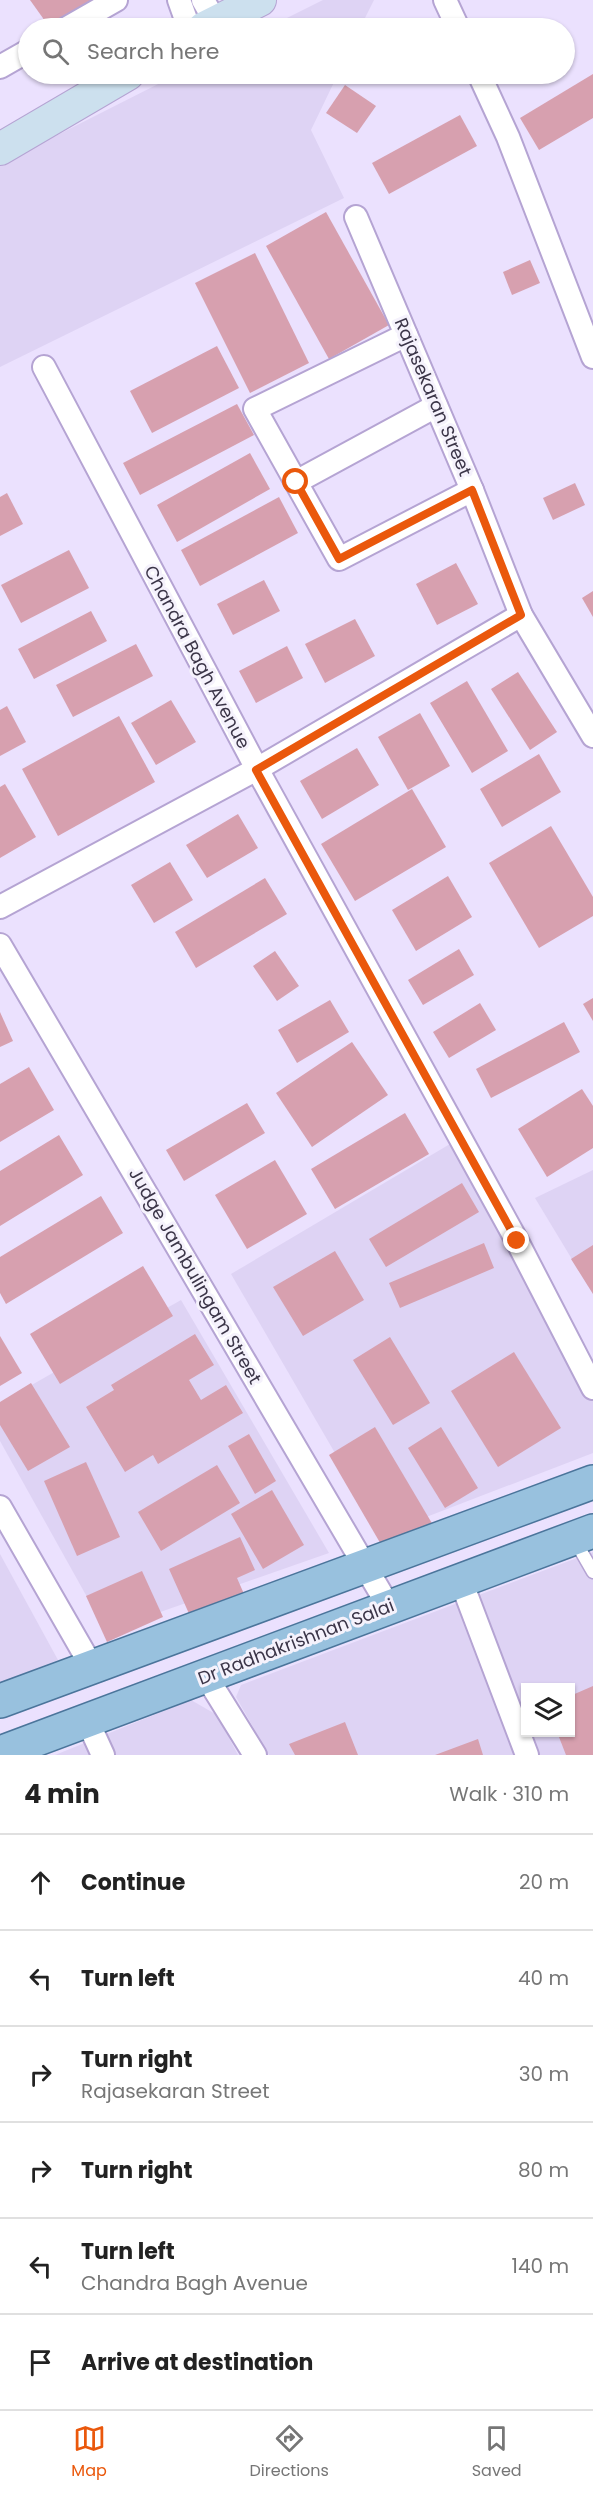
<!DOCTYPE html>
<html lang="en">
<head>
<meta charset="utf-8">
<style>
	:root { --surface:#fff; --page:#f6f6f6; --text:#222; --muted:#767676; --line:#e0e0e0; --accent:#ea580c }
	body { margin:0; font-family:Poppins,sans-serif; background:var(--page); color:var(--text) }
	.controls { position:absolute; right:18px; bottom:18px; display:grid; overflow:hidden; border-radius:0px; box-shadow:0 2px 4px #0004 }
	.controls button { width:54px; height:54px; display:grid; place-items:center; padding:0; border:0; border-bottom:2px solid var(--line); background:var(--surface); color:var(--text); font:30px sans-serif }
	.stop { position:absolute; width:18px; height:18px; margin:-14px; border:4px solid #ea580c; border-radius:50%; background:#fff }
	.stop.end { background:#ea580c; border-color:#fff; box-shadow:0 2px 6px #0008 }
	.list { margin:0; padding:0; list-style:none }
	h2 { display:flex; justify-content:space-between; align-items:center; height:78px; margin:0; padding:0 24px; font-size:26px }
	h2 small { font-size:20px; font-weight:400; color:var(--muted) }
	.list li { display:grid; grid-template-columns:39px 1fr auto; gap:18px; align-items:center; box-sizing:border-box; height:96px; padding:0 24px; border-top:2px solid var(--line) }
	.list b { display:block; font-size:22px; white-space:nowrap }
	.list p { margin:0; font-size:20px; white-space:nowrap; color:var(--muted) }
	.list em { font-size:20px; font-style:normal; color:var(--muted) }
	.icon { flex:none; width:33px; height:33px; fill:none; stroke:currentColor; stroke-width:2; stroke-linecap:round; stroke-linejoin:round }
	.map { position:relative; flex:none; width:593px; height:1755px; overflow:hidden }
	.search { position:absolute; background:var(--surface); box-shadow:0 2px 4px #0004; left:18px; right:18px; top:18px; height:66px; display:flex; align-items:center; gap:15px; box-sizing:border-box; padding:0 21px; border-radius:33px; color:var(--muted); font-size:22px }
	.sheet { height:654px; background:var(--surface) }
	nav { display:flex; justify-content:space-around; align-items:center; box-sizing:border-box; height:84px; border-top:2px solid var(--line); background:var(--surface); font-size:16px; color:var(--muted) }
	nav a { display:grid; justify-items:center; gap:3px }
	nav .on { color:var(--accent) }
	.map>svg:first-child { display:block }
	.built { fill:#ded3f4; fill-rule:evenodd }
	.building { fill:#d7a0af }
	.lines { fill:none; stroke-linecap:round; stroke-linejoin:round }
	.lane-casing { stroke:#b5a4d3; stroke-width:15 }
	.street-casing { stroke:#b5a4d3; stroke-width:26 }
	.secondary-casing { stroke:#b5a4d3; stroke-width:34 }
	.primary-casing { stroke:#4b759b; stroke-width:36 }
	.lane { stroke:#fff; stroke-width:12 }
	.street { stroke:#fff; stroke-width:22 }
	.secondary { stroke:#cce0ee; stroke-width:32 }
	.primary { stroke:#98c1de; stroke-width:33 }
	.route { stroke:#ea580c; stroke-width:8 }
	.labels { text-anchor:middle; stroke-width:6; stroke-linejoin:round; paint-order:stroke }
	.street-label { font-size:18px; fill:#3b3548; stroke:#f5f2fc }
</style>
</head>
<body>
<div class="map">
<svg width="593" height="1755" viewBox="0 0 593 1755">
	<rect width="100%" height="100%" fill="#ebe1fe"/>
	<!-- built -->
	<g class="built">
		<polygon points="323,0 374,0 360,28 267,28"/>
		<polygon points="178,74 338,74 311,130 344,198 0,367 0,164"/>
		<polygon points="450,1144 593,1398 593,1453 382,1534 231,1274"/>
		<polygon points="593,1170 593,1294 535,1198"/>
		<polygon points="181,1300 329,1553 106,1631 0,1441 0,1403"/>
		<path d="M593 1552V1755H269L236 1697 241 1685ZM526 1688H570V1732H526Z"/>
		<polygon points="0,1554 58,1660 0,1683"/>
		<polygon points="191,1700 217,1715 238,1755 55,1755"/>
	</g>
	<!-- building -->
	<g class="building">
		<polygon points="30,0 94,0 50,28"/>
		<polygon points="593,74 593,118 539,150 520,118"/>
		<polygon points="345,85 376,106 357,133 326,113"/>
		<polygon points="460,115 477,146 389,194 372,163"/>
		<polygon points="326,212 389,325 329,359 266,246"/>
		<polygon points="255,253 309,363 250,393 195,283"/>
		<polygon points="530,260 540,283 512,295 503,272"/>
		<polygon points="217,346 239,388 152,433 130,391"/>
		<polygon points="237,404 254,435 140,495 123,463"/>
		<polygon points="250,453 270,489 177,542 157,505"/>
		<polygon points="575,483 585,505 553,520 543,498"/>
		<polygon points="7,493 23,524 0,536 0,497"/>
		<polygon points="279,497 298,533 200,586 181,550"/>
		<polygon points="69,550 89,588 21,623 1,585"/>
		<polygon points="456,563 478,604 437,625 416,584"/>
		<polygon points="264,580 280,611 233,635 217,604"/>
		<polygon points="593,591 593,617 582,598"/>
		<polygon points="91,611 107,641 34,679 18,649"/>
		<polygon points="355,619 375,656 325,683 305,644"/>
		<polygon points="136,644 153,676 73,717 56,685"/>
		<polygon points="287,646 303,678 256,703 239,671"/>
		<polygon points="518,672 557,732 530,750 491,689"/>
		<polygon points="467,681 508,751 472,773 430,703"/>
		<polygon points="171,700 196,742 156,765 131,723"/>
		<polygon points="7,706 26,742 0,756 0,710"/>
		<polygon points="420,713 450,766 408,790 378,737"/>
		<polygon points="119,716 155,782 58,836 22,769"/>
		<polygon points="357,748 379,785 322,819 300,781"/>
		<polygon points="539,754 561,792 502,827 480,789"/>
		<polygon points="5,784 36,837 0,858 0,787"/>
		<polygon points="412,789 446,847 355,901 321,844"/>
		<polygon points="238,814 258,848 207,878 186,845"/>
		<polygon points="551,826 593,897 593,916 539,948 489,863"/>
		<polygon points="170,862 193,900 154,923 131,885"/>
		<polygon points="448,876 472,917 416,951 392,910"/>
		<polygon points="265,878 287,914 196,968 175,932"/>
		<polygon points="459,949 474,975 423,1005 408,980"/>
		<polygon points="275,951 299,986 277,1001 253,966"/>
		<polygon points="593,998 593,1021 583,1004"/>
		<polygon points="330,1000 349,1032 297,1063 278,1030"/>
		<polygon points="480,1003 496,1030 449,1058 433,1032"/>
		<polygon points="0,1012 13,1041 0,1047"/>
		<polygon points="564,1022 580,1052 491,1098 476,1069"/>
		<polygon points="352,1042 388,1095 312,1147 276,1093"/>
		<polygon points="29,1067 54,1110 0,1142 0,1084"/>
		<polygon points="582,1089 593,1106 593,1148 547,1177 518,1129"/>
		<polygon points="247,1103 265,1133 184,1181 166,1150"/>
		<polygon points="405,1113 429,1154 335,1209 311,1169"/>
		<polygon points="59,1135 83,1175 0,1226 0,1171"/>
		<polygon points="275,1160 307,1214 247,1249 215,1195"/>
		<polygon points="462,1183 479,1212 386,1267 369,1239"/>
		<polygon points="101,1196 123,1233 6,1304 0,1293 0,1257"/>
		<polygon points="484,1243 494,1268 400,1308 389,1283"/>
		<polygon points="593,1245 593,1294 571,1259"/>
		<polygon points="335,1251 364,1300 303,1336 273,1287"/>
		<polygon points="143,1266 173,1316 60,1384 30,1334"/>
		<polygon points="195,1334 214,1365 189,1380 201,1400 226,1385 243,1413 158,1464 153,1455 125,1472 86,1407 114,1390 111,1385"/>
		<polygon points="0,1336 22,1373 0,1386"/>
		<polygon points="390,1337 430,1403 393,1425 353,1360"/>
		<polygon points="514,1352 561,1428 498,1467 451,1391"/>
		<polygon points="31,1383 70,1447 28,1471 0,1425 0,1402"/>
		<polygon points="375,1427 433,1525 386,1553 329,1455"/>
		<polygon points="441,1427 478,1488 445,1508 408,1448"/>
		<polygon points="249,1434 276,1481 255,1494 228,1446"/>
		<polygon points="86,1462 120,1537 77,1556 44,1481"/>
		<polygon points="217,1465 240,1503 161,1551 138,1512"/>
		<polygon points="272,1490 304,1545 263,1569 231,1514"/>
		<polygon points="240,1537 255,1570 237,1578 248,1603 195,1627 169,1569"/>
		<polygon points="142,1571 163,1617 107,1642 86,1596"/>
		<polygon points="593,1686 593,1755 566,1755 557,1732 570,1732 570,1696"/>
		<polygon points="345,1722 358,1755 295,1755 289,1744"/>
		<polygon points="478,1739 483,1755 435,1755"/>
	</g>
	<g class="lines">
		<defs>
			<polyline id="lane" points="574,1539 593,1572"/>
			<g id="street">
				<polyline points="179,0 189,28"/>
				<polyline points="203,0 215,21"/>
				<polyline points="445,0 458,28"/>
				<polyline points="67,28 116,0"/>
				<polyline points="0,67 28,51"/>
				<polyline points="479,74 508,137 593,357"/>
				<polyline points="356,217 472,490 521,615 593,736"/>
				<polyline points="406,335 255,409 339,559 472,490"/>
				<polyline points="44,367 257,769 517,1241 593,1388"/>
				<polyline points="296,482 436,406"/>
				<polyline points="0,907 257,769 521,615"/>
				<polyline points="0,945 389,1607"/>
				<polyline points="0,1507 92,1667"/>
				<polyline points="461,1581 527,1755"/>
				<polyline points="206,1676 255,1755"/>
				<polyline points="87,1720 103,1755"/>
			</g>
			<g id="secondary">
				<polyline points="204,28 260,0"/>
				<polyline points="0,149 128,74"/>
			</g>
			<g id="primary">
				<polyline points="0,1701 593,1482"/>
				<polyline points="0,1753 593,1531"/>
			</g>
		</defs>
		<!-- lane casing -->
		<use href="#lane" class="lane-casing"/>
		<!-- street casing -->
		<use href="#street" class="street-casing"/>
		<!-- secondary casing -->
		<use href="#secondary" class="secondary-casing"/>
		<!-- primary casing -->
		<use href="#primary" class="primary-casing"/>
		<!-- lane -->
		<use href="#lane" class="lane"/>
		<!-- street -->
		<use href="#street" class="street"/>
		<!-- secondary -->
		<use href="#secondary" class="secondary"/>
		<!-- primary -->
		<use href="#primary" class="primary"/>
	</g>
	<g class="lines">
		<!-- route -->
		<polyline class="route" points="296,482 339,559 472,490 521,615 256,770 517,1241"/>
	</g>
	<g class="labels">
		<!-- street labels -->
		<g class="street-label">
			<text transform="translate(433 397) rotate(67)" y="6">Rajasekaran Street</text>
			<text transform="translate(197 657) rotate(62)" y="6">Chandra Bagh Avenue</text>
			<text transform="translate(195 1276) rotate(60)" y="6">Judge Jambulingam Street</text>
			<text transform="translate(296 1642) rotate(-21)" y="6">Dr Radhakrishnan Salai</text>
		</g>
	</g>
</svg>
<div class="controls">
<button><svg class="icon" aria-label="layers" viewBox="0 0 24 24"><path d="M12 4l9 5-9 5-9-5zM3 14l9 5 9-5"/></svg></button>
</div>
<div class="stop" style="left:296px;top:482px"></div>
<div class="stop end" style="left:517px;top:1241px"></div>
<div class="search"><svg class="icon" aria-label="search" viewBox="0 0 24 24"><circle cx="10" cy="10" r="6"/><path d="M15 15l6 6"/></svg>Search here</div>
</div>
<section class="sheet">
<h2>4 min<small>Walk · 310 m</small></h2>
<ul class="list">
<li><svg class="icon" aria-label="ahead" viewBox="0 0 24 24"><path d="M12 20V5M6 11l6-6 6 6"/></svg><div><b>Continue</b></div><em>20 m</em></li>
<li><svg class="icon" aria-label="left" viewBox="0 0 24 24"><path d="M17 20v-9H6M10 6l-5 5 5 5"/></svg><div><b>Turn left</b></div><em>40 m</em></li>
<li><svg class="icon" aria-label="right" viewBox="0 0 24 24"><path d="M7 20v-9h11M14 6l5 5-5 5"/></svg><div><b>Turn right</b><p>Rajasekaran Street</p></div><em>30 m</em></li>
<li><svg class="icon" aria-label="right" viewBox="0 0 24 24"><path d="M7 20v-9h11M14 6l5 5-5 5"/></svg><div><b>Turn right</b></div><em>80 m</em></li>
<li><svg class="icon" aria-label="left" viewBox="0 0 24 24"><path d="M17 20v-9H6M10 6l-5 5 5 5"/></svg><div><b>Turn left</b><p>Chandra Bagh Avenue</p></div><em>140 m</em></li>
<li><svg class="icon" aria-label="arrive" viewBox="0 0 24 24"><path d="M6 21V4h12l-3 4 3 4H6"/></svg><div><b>Arrive at destination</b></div></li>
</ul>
</section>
<nav>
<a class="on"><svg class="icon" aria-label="map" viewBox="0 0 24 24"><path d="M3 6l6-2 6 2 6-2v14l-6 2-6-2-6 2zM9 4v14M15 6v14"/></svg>Map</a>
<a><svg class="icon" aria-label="directions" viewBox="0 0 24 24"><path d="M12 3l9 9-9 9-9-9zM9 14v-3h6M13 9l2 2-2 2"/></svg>Directions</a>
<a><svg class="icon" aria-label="saved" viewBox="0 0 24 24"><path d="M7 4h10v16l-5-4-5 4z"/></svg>Saved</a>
</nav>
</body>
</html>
